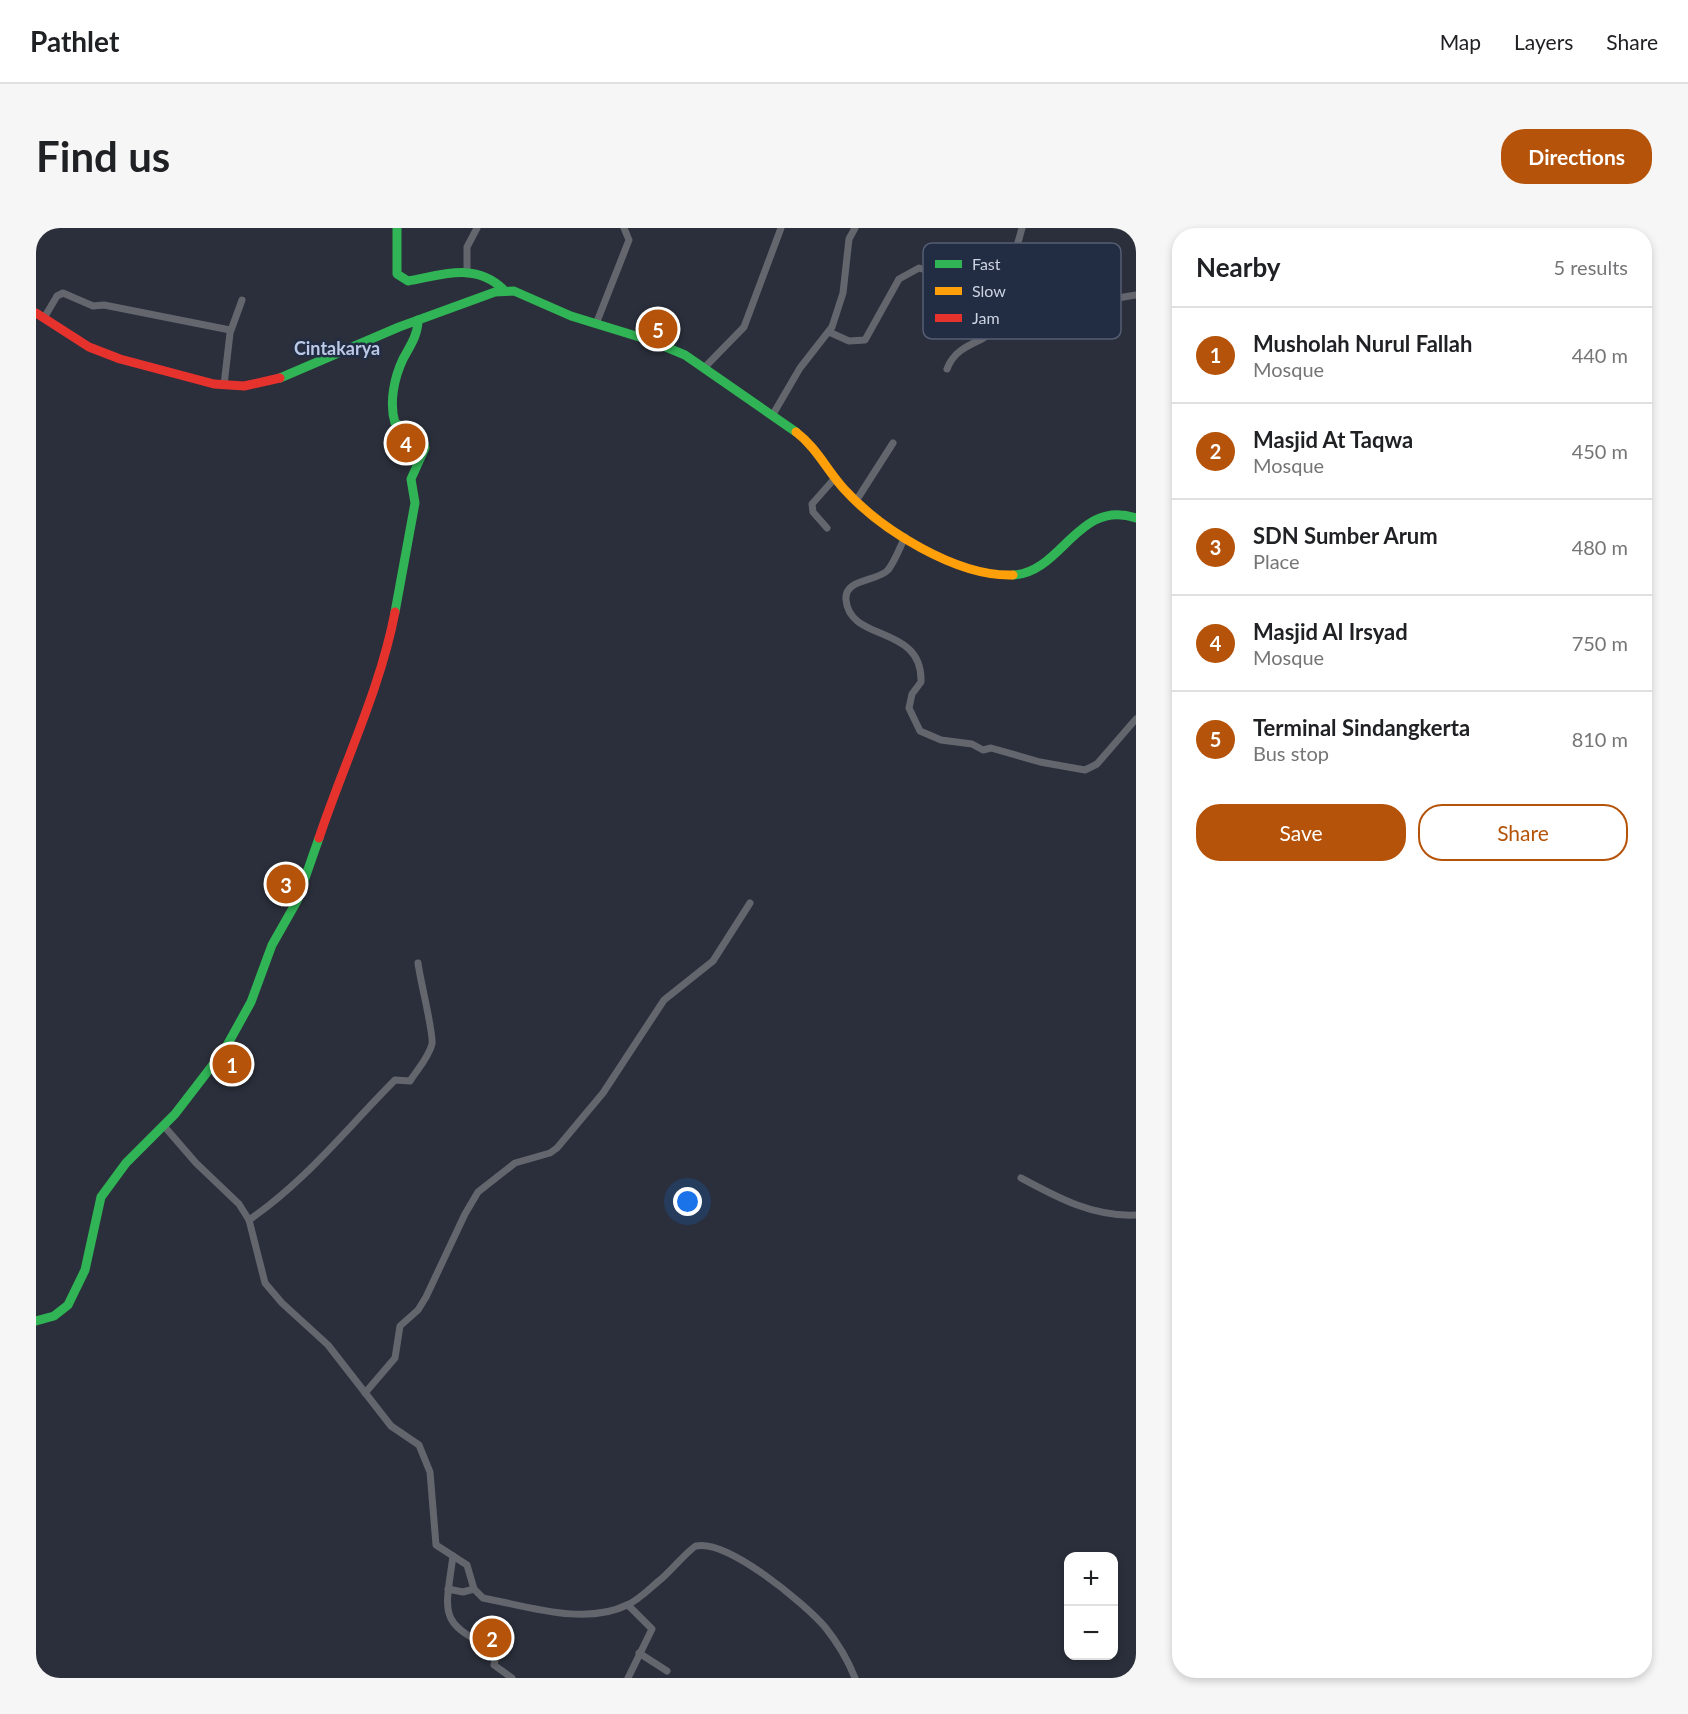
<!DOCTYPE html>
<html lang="en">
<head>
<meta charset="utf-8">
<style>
	:root { --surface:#fff; --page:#f6f6f6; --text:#202124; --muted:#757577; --line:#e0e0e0; --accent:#b45309 }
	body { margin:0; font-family:Lato,sans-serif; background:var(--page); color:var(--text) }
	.controls { position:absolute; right:18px; bottom:18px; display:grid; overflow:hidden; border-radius:12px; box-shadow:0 3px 9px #0003 }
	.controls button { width:54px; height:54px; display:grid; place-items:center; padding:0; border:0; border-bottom:2px solid var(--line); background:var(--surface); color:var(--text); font:30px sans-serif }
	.you { position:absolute; left:652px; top:974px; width:21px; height:21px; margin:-15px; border:4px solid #fff; border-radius:50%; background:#1a73e8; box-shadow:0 0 0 9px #1a73e833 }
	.badge { display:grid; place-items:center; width:39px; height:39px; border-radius:50%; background:var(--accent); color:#fff; font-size:20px; font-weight:700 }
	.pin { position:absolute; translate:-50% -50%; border:3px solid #fff; box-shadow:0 2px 6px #0006 }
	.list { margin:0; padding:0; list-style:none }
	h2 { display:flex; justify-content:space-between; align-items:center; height:78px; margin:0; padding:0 24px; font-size:26px }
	h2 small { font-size:20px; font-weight:400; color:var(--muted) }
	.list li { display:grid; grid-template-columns:39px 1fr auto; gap:18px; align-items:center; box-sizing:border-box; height:96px; padding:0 24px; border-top:2px solid var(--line) }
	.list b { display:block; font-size:22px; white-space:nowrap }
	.list p { margin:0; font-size:20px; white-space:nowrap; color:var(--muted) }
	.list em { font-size:20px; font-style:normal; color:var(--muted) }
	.actions { display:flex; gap:12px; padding:18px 24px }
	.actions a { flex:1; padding:14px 0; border:2px solid var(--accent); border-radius:24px; text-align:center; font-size:21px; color:var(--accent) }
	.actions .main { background:var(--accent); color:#fff }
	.map { position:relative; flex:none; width:1100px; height:1450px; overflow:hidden; border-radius:24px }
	header { display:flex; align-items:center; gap:36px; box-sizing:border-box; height:84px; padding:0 30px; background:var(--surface); border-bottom:2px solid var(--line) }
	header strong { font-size:28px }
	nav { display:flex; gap:33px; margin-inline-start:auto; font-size:21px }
	.intro { display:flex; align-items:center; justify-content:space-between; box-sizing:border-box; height:144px; padding:0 36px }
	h1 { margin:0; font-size:42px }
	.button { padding:15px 27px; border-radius:24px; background:var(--accent); color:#fff; font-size:21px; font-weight:700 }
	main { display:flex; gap:36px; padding:0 36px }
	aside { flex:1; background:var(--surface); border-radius:24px; box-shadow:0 3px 9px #0003 }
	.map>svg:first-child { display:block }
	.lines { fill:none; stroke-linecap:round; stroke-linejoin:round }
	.street { stroke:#64666d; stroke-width:7 }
	.fast { stroke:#30b455; stroke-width:9 }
	.slow { stroke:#ff9f0a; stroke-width:9 }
	.jam { stroke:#e5322d; stroke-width:9 }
	.labels { text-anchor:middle; stroke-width:5; stroke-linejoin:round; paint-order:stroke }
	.quarter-label { font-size:18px; font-weight:bold; fill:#bbc9e6; stroke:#222c43 }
	.key { fill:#222c43; stroke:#555e73; stroke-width:1.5 }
	.key-label { font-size:16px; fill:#ccd3e2 }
</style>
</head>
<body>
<header>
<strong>Pathlet</strong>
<nav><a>Map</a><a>Layers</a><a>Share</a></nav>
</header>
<div class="intro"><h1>Find us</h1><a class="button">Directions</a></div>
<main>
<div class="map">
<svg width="1100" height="1450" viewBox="0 0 1100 1450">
	<rect width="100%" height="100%" fill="#2a2f3b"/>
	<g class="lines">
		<!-- street -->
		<g class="street">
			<polyline points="431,43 431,19 441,0"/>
			<polyline points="974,43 986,0"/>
			<polyline points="8,90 21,68 27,65 57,78 68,77 194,102"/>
			<polyline points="560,96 593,12 588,0"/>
			<polyline points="793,104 813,113 829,112 863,51 883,40 896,44 916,58 920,57 936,39 974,43 1020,61 1064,73 1100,67"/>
			<polyline points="669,139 708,99 745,0"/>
			<path d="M911 141C917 124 931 118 946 111 969 99 984 75 990 50"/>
			<polyline points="188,157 194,105 206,72"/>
			<polyline points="736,188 764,140 796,99 807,65 813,11 819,0"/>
			<polyline points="820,273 857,215"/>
			<polyline points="791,300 777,284 776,276 799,250"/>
			<path d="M869 309C864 319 859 333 852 342 841 354 808 350 810 372 814 415 887 396 885 454L876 466 873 480 884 503 905 512 936 516 947 522 955 520 1004 534 1049 542 1061 536 1100 491"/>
			<path d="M128 898 160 935 203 976 213 992 229 1055 246 1075 292 1117 355 1198 383 1217 394 1244 400 1317 431 1337 438 1361 447 1370C491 1378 549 1398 591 1377 603 1372 614 1360 624 1352 632 1346 654 1320 660 1318 692 1311 769 1376 789 1399 801 1414 812 1432 819 1450"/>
			<path d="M985 950C1022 970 1057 989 1100 987"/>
			<path d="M213 992C270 953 311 900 359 852L374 853C381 842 393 829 396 816 398 806 384 752 382 735"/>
			<polyline points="329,1165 359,1130 364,1098 382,1082 390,1069 429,986 442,964 479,935 514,925 521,920 567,865 628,772 677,733 714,675"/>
			<path d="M417 1328C409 1387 401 1395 461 1422L458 1437 476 1450"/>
			<polyline points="412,1361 427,1364 438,1361"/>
			<polyline points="603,1425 631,1443"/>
			<polyline points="592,1450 616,1401 592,1377"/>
		</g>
		<!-- fast -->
		<g class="fast">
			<path d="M361 0V46L372 53C406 47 439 34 467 61"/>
			<polyline points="244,150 363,99 459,64 478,63 535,88 613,112 649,127 760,204"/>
			<path d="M977 347C1026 345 1042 270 1100 290"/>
			<path d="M359 384 379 275 375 251 389 220 387 212 381 206 359 195C353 175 358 150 367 131 374 118 382 107 382 92"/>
			<polyline points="0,1093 18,1088 32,1077 49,1042 65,969 90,935 139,886 189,821 215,774 236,717 261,673 283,610"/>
		</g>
		<!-- slow -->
		<path class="slow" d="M760 204C780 219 791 242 808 261 845 302 921 349 977 347"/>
		<!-- jam -->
		<g class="jam">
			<polyline points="0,85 53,119 84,131 178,156 208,158 244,150"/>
			<path d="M283 610C308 535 344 462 359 384"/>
		</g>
	</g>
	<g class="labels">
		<!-- quarter labels -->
		<g class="quarter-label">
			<text x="301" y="127">Cintakarya</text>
		</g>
	</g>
	<!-- legend -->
	<rect x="887" y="15" width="198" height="96" rx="9" class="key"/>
	<rect x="899" y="32" width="27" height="8" fill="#30b455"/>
	<rect x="899" y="59" width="27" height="8" fill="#ff9f0a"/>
	<rect x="899" y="86" width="27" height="8" fill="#e5322d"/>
	<g class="key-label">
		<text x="936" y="42">Fast</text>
		<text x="936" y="69">Slow</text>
		<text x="936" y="96">Jam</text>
	</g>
</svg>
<div class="controls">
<button>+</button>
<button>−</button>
</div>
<div class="you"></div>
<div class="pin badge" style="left:196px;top:836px">1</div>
<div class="pin badge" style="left:456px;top:1410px">2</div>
<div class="pin badge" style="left:250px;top:656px">3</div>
<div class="pin badge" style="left:370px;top:215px">4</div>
<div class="pin badge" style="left:622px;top:101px">5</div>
</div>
<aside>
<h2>Nearby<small>5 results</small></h2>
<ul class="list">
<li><span class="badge">1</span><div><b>Musholah Nurul Fallah</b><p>Mosque</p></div><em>440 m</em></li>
<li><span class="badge">2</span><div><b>Masjid At Taqwa</b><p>Mosque</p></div><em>450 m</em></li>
<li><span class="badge">3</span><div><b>SDN Sumber Arum</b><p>Place</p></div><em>480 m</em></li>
<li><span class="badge">4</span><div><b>Masjid Al Irsyad</b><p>Mosque</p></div><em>750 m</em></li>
<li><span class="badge">5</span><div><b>Terminal Sindangkerta</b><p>Bus stop</p></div><em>810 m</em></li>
</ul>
<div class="actions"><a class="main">Save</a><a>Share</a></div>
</aside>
</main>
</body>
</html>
